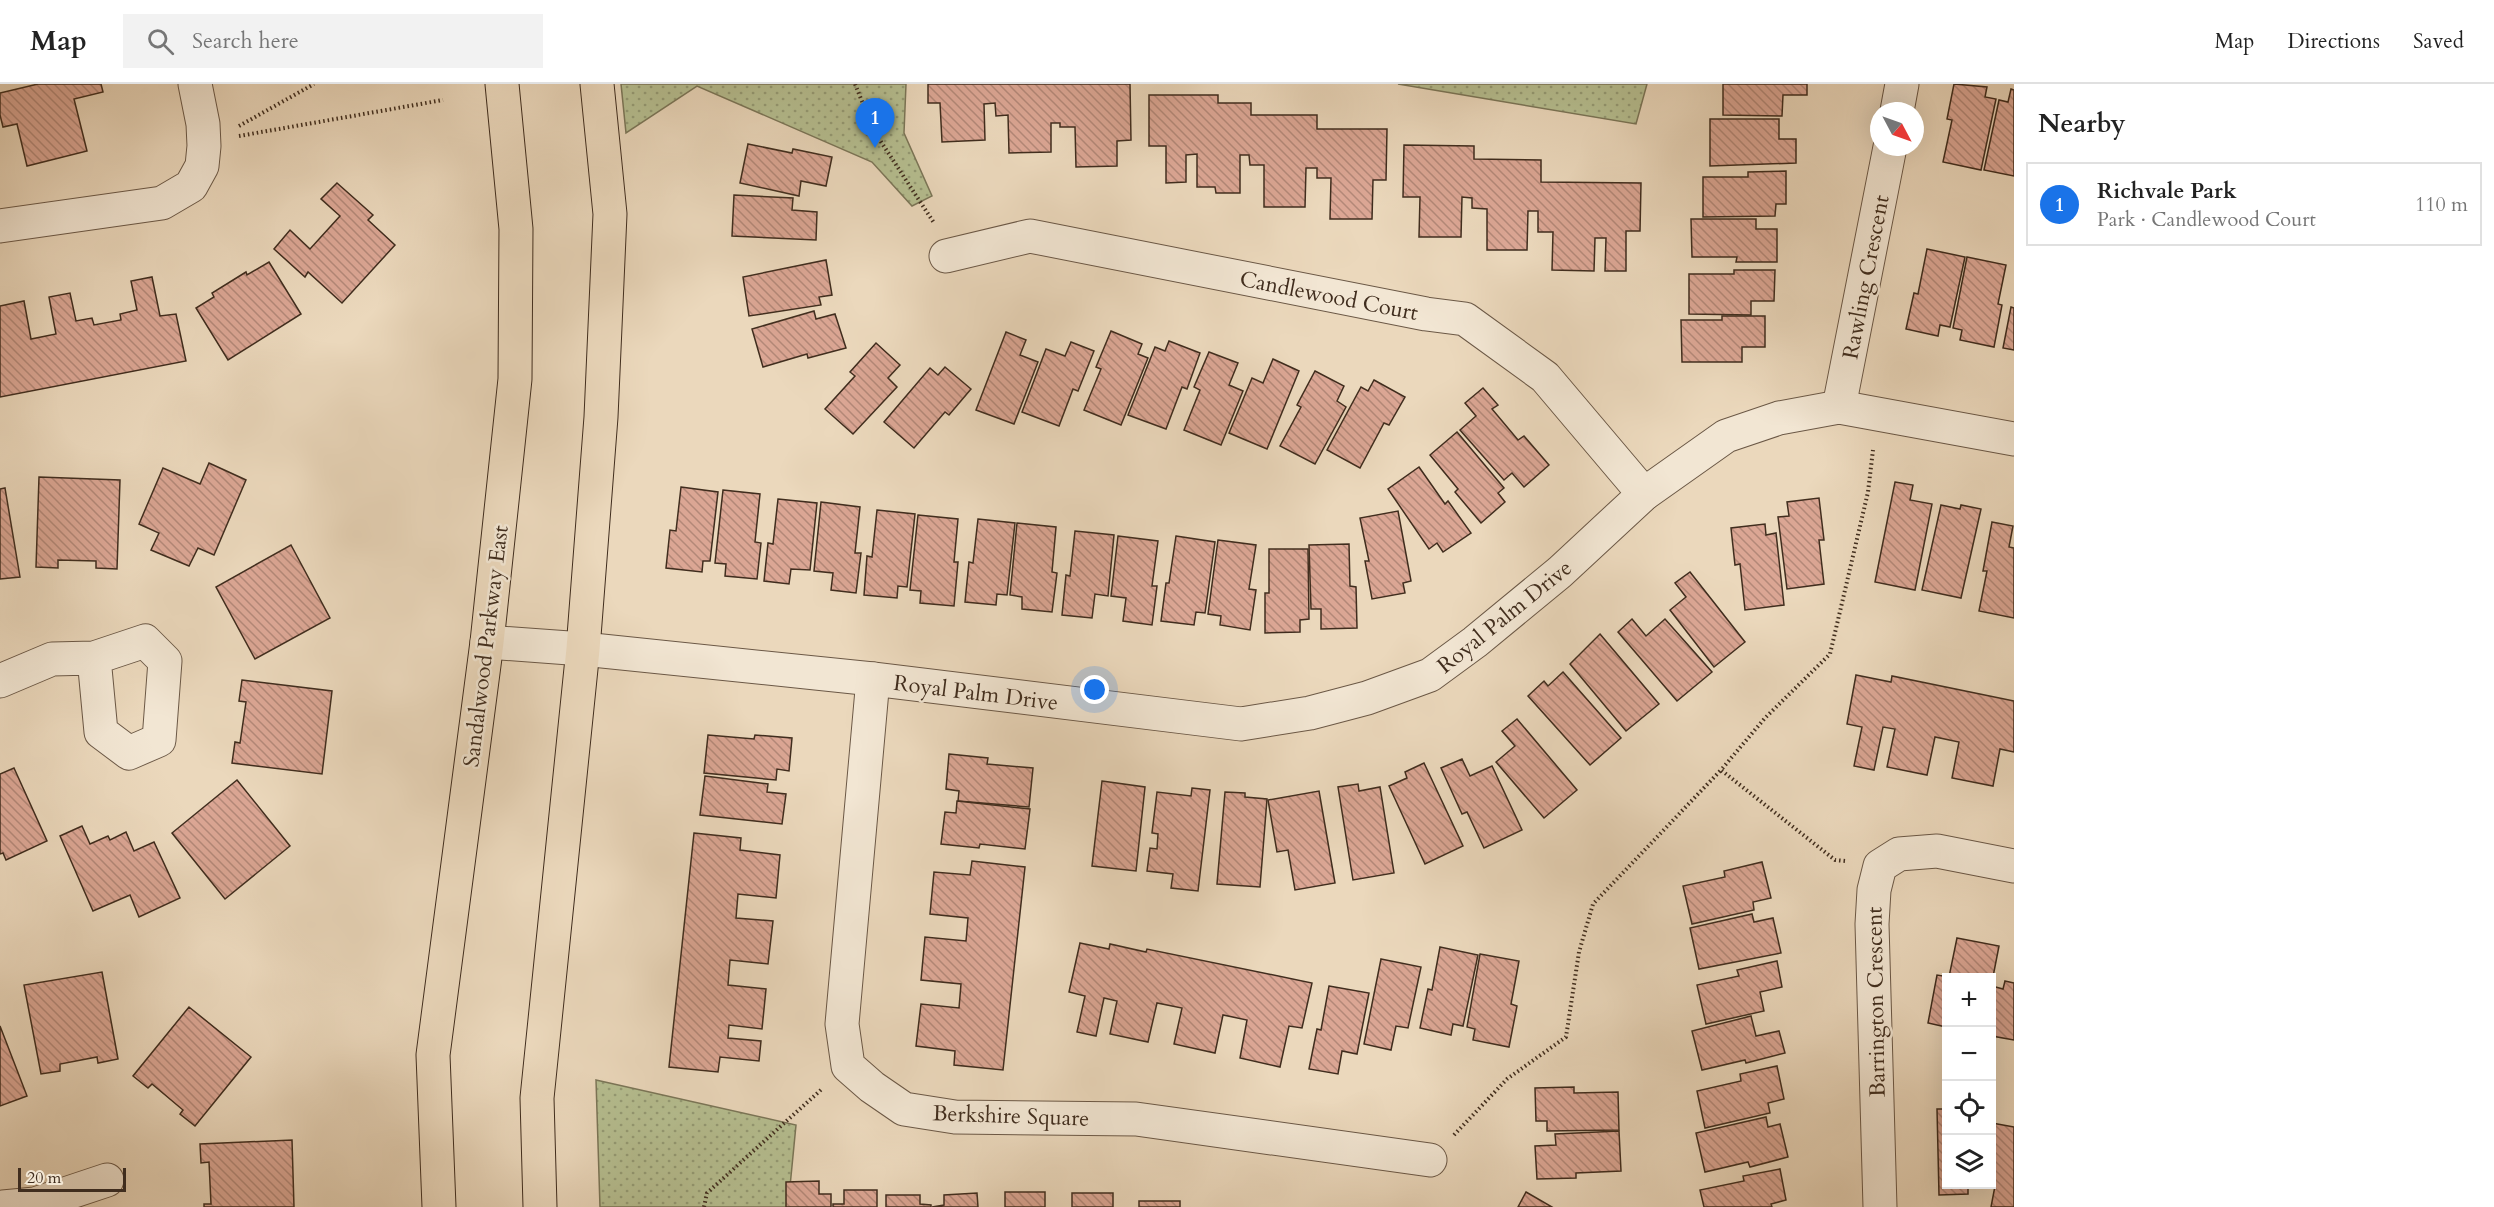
<!DOCTYPE html>
<html lang="en">
<head>
<meta charset="utf-8">
<style>
	:root { --surface:#fff; --page:#f2f2f2; --text:#222; --muted:#767676; --line:#e0e0e0; --accent:#1a73e8 }
	body { margin:0; font-family:Cardo,serif; background:var(--page); color:var(--text) }
	.controls { position:absolute; right:18px; bottom:18px; display:grid; overflow:hidden; border-radius:0px; box-shadow:0 6px 24px #0002 }
	.controls button { width:54px; height:54px; display:grid; place-items:center; padding:0; border:0; border-bottom:2px solid var(--line); background:var(--surface); color:var(--text); font:30px sans-serif }
	.compass { position:absolute; left:1870px; top:18px; width:54px; height:54px; border-radius:50%; background:var(--surface); box-shadow:0 6px 24px #0002; rotate:131deg }
	.scale { position:absolute; left:18px; bottom:15px; width:108px; box-sizing:border-box; padding-left:6px; border:3px solid #402d1e; border-top:0; font-size:16px; line-height:21px; white-space:nowrap; color:#402d1e; -webkit-text-stroke:4px #f2e6d3; paint-order:stroke }
	.you { position:absolute; left:1095px; top:606px; width:21px; height:21px; margin:-15px; border:4px solid #fff; border-radius:50%; background:#1a73e8; box-shadow:0 0 0 9px #1a73e833 }
	.badge { display:grid; place-items:center; width:39px; height:39px; border-radius:50%; background:var(--accent); color:#fff; font-size:20px; font-weight:700 }
	.pin { position:absolute; translate:-50% -50px; filter:drop-shadow(0 2px 3px #0008) }
	.pin::after { content:''; position:absolute; top:32px; width:21px; height:18px; background:inherit; clip-path:polygon(0 0,100% 0,50% 100%) }
	.list { margin:0; padding:0; list-style:none }
	h2 { display:flex; justify-content:space-between; align-items:center; height:78px; margin:0; padding:0 24px; font-size:26px }
	h2 small { font-size:20px; font-weight:400; color:var(--muted) }
	.list li { display:grid; grid-template-columns:39px 1fr auto; gap:18px; align-items:center; box-sizing:border-box; height:84px; margin:0 12px 12px; padding:0 12px; border:2px solid var(--line); border-radius:0px }
	.list b { display:block; font-size:22px; white-space:nowrap }
	.list p { margin:0; font-size:20px; white-space:nowrap; color:var(--muted) }
	.list em { font-size:20px; font-style:normal; color:var(--muted) }
	.icon { flex:none; width:33px; height:33px; fill:none; stroke:currentColor; stroke-width:2; stroke-linecap:round; stroke-linejoin:round }
	.map { position:relative; flex:none; width:2014px; height:1123px; overflow:hidden }
	header { display:flex; align-items:center; gap:36px; box-sizing:border-box; height:84px; padding:0 30px; background:var(--surface); border-bottom:2px solid var(--line) }
	header strong { font-size:28px }
	nav { display:flex; gap:33px; margin-inline-start:auto; font-size:21px }
	.search { width:420px; height:54px; background:var(--page); display:flex; align-items:center; gap:15px; box-sizing:border-box; padding:0 21px; border-radius:0px; color:var(--muted); font-size:22px }
	main { display:flex }
	aside { flex:1; background:var(--surface) }
	.map>svg:first-child { display:block }
	.grass { fill:url(#grass-dots); stroke:#7b7658; stroke-width:1.5 }
	.building { fill:url(#building-back-hatch); stroke:#402d1e; stroke-width:1.5 }
	.lines { fill:none; stroke-linecap:round; stroke-linejoin:round }
	.minor-casing { stroke:#6b5846; stroke-width:35 }
	.major-casing { stroke:#402d1e; stroke-width:35 }
	.path { stroke:#402d1e; stroke-width:4; stroke-dasharray:1.5 3; stroke-linecap:butt }
	.minor { stroke:#f2e6d3; stroke-width:33 }
	.major { stroke:#ebd8bc; stroke-width:33 }
	.labels { text-anchor:middle; stroke-width:5; stroke-linejoin:round; paint-order:stroke }
	.street-label { font-size:22px; fill:#402d1e; stroke:#f2e6d3 }
</style>
</head>
<body>
<header>
<strong>Map</strong>
<div class="search"><svg class="icon" aria-label="search" viewBox="0 0 24 24"><circle cx="10" cy="10" r="6"/><path d="M15 15l6 6"/></svg>Search here</div>
<nav><a>Map</a><a>Directions</a><a>Saved</a></nav>
</header>
<main>
<div class="map">
<svg width="2014" height="1123" viewBox="0 0 2014 1123">
	<defs>
		<pattern id="grass-dots" width="8" height="8" patternUnits="userSpaceOnUse" patternTransform="scale(1.5)"><rect width="8" height="8" fill="#b6bf91"/><path d="M2 2h.1M6 6h.1" fill="none" stroke="#959c76" stroke-width="1.8" stroke-linecap="round"/></pattern>
		<pattern id="building-back-hatch" width="6" height="6" patternUnits="userSpaceOnUse" patternTransform="scale(1.5)"><rect width="6" height="6" fill="#dba694"/><path d="M-1 5l2 2M0 0l6 6M5-1l2 2" fill="none" stroke="#b38878"/></pattern>
	</defs>
	<rect width="100%" height="100%" fill="#ebd8bc"/>
	<filter id="stains"><feTurbulence type="fractalNoise" baseFrequency=".00333" numOctaves="4"/><feColorMatrix values="0 0 0 0 .2 0 0 0 0 .09 0 0 0 0 .02 0 0 0 .5 -.17"/></filter>
	<radialGradient id="worn" r=".72"><stop offset=".6" stop-color="#630" stop-opacity="0"/><stop offset="1" stop-color="#630" stop-opacity=".3"/></radialGradient>
	<!-- grass -->
	<g class="grass">
		<polygon points="621,0 906,0 904,49 932,112 912,122 872,78 697,2 626,49"/>
		<polygon points="1398,0 1647,0 1636,40"/>
		<polygon points="596,996 796,1041 788,1123 600,1123"/>
	</g>
	<!-- building -->
	<g class="building">
		<polygon points="38,0 101,0 103,8 74,15 87,67 27,82 17,40 3,43 0,31 0,9"/>
		<polygon points="928,0 1130,0 1131,56 1117,57 1117,82 1076,83 1075,43 1060,43 1060,39 1051,39 1051,68 1009,69 1008,31 996,32 995,19 984,20 985,56 942,58 940,19 928,19"/>
		<polygon points="1723,0 1807,0 1807,11 1783,11 1782,32 1723,31"/>
		<polygon points="1954,0 1987,3 1985,13 1996,15 1981,86 1943,78 1952,36 1947,35"/>
		<polygon points="2011,5 2014,6 2014,92 1984,86 1999,16 2008,18"/>
		<polygon points="1149,11 1218,11 1218,19 1251,19 1251,31 1317,31 1317,45 1387,45 1386,96 1373,96 1372,135 1330,135 1331,94 1317,94 1317,84 1306,84 1305,123 1264,123 1264,81 1250,81 1249,71 1240,71 1240,109 1216,109 1215,103 1197,103 1197,70 1186,71 1186,98 1166,99 1166,62 1149,62"/>
		<polygon points="1710,35 1779,35 1779,55 1796,55 1796,79 1710,82"/>
		<polygon points="748,60 792,69 793,65 832,73 826,102 801,97 799,112 740,99"/>
		<polygon points="1404,61 1474,62 1474,75 1541,76 1541,98 1641,99 1640,147 1626,147 1626,187 1605,187 1606,154 1595,154 1594,187 1552,186 1553,148 1538,148 1538,127 1528,127 1527,166 1487,166 1487,125 1472,124 1472,114 1462,113 1461,153 1419,153 1420,113 1403,113"/>
		<polygon points="1786,87 1786,120 1776,120 1775,132 1703,133 1703,93 1748,93 1748,88"/>
		<polygon points="337,99 373,131 368,136 395,161 342,219 308,188 305,193 274,165 290,146 310,165 340,132 321,115"/>
		<polygon points="734,111 793,114 792,126 817,128 816,156 732,152"/>
		<polygon points="1691,135 1756,135 1756,145 1777,145 1777,178 1736,178 1737,173 1692,173"/>
		<polygon points="1927,165 1965,173 1950,243 1940,241 1938,252 1906,245 1914,209 1918,210"/>
		<polygon points="1967,173 2006,181 1998,220 2002,221 1994,263 1960,256 1962,246 1953,244"/>
		<polygon points="826,176 832,211 819,213 821,221 749,232 743,193"/>
		<polygon points="269,178 301,230 228,276 196,224 214,213 212,209 246,188 247,191"/>
		<polygon points="1734,186 1775,186 1774,217 1751,217 1751,231 1689,230 1689,190 1734,190"/>
		<polygon points="152,193 160,232 176,230 186,277 0,313 0,222 24,217 31,255 56,250 49,213 70,209 76,237 92,234 94,241 121,236 120,230 137,226 131,197"/>
		<polygon points="2011,223 2014,224 2014,266 2003,264"/>
		<polygon points="814,227 816,235 835,230 846,264 808,274 807,270 763,283 752,245"/>
		<polygon points="1722,232 1765,232 1765,263 1742,263 1742,278 1682,278 1681,236 1722,236"/>
		<polygon points="1111,247 1142,260 1138,270 1148,274 1121,341 1084,326 1101,285 1096,283"/>
		<polygon points="1006,248 1026,256 1020,271 1038,278 1014,340 976,326"/>
		<polygon points="1169,257 1200,269 1187,305 1182,303 1166,345 1128,331 1155,263 1165,267"/>
		<polygon points="1071,258 1094,267 1078,307 1073,305 1059,342 1022,328 1046,265 1065,272"/>
		<polygon points="876,259 900,281 888,294 897,303 853,350 825,325 855,292 850,288"/>
		<polygon points="1209,268 1238,279 1229,301 1243,307 1221,361 1184,346 1200,306 1194,303"/>
		<polygon points="1273,275 1299,287 1267,365 1229,349 1252,294 1263,299"/>
		<polygon points="945,283 971,305 949,331 945,328 914,364 884,338 930,284 938,291"/>
		<polygon points="1315,287 1344,302 1337,317 1346,323 1315,380 1280,362 1301,323 1297,321"/>
		<polygon points="1374,296 1405,313 1389,341 1384,339 1360,384 1327,366 1361,303 1368,307"/>
		<polygon points="1483,304 1498,321 1492,325 1518,356 1524,352 1549,381 1524,403 1512,389 1504,396 1460,346 1476,332 1465,319"/>
		<polygon points="1457,348 1504,404 1498,409 1505,418 1481,439 1455,408 1458,405 1430,371"/>
		<polygon points="209,379 246,396 214,471 198,464 189,482 151,466 159,449 139,440 163,384 200,400"/>
		<polygon points="1419,383 1445,420 1448,417 1471,449 1443,468 1437,459 1429,465 1388,405"/>
		<polygon points="39,393 120,396 117,485 96,484 96,477 58,476 58,484 36,483"/>
		<polygon points="1895,398 1913,401 1910,416 1932,420 1915,506 1875,498"/>
		<polygon points="681,403 718,408 710,477 703,477 702,488 666,484 670,446 676,447"/>
		<polygon points="5,404 20,493 0,495 0,405"/>
		<polygon points="723,406 760,410 755,458 761,459 757,495 725,492 726,480 715,479"/>
		<polygon points="1819,414 1824,456 1819,456 1824,500 1787,505 1778,433 1789,432 1787,418"/>
		<polygon points="778,415 817,419 810,486 791,485 789,500 764,497 768,459 773,460"/>
		<polygon points="821,418 860,423 855,469 861,469 856,509 831,506 833,489 814,487"/>
		<polygon points="1941,421 1960,425 1961,421 1981,425 1961,514 1922,506"/>
		<polygon points="877,426 915,430 907,503 898,502 897,514 864,511 867,472 872,473"/>
		<polygon points="1398,427 1411,497 1403,499 1405,509 1372,515 1365,477 1369,477 1360,434"/>
		<polygon points="918,431 958,435 954,478 958,478 954,522 920,519 921,507 910,506"/>
		<polygon points="978,435 1015,439 1007,511 997,510 996,521 965,518 969,478 973,479"/>
		<polygon points="1992,438 2013,442 2009,463 2014,464 2014,534 1979,527 1987,487 1983,487"/>
		<polygon points="1017,439 1056,443 1052,488 1057,489 1052,528 1022,525 1022,513 1010,511"/>
		<polygon points="1765,440 1766,451 1776,449 1784,521 1745,526 1740,480 1735,481 1731,444"/>
		<polygon points="1075,447 1114,451 1108,512 1095,510 1092,534 1062,531 1066,491 1070,492"/>
		<polygon points="1118,452 1158,457 1152,502 1157,502 1152,541 1123,537 1126,514 1111,512"/>
		<polygon points="1176,452 1215,458 1205,529 1196,528 1194,541 1161,537 1166,499 1169,499"/>
		<polygon points="1218,456 1256,461 1249,505 1256,506 1250,546 1220,541 1221,532 1208,530"/>
		<polygon points="1349,460 1350,502 1356,503 1357,544 1321,545 1321,525 1311,525 1309,461"/>
		<polygon points="291,461 330,534 255,575 216,503"/>
		<polygon points="1269,465 1308,465 1309,535 1300,536 1300,548 1265,549 1265,509 1269,509"/>
		<polygon points="1690,488 1745,558 1714,583 1670,526 1686,513 1675,499"/>
		<polygon points="1632,535 1646,552 1665,535 1712,588 1677,617 1618,548"/>
		<polygon points="1600,550 1659,620 1626,647 1570,580"/>
		<polygon points="1563,588 1621,654 1590,681 1528,612 1544,597 1548,602"/>
		<polygon points="1856,591 1891,598 1892,592 2014,617 2014,668 2000,665 1993,702 1952,694 1959,658 1935,653 1927,691 1887,683 1895,645 1883,643 1874,686 1854,682 1862,643 1847,640"/>
		<polygon points="242,596 332,607 322,690 232,679 235,658 240,659 246,618 239,617"/>
		<polygon points="1517,635 1577,706 1544,734 1496,678 1515,662 1502,647"/>
		<polygon points="708,651 754,655 755,651 792,654 789,687 777,685 776,696 704,689"/>
		<polygon points="949,670 988,674 987,680 1033,684 1029,723 958,717 959,707 946,705"/>
		<polygon points="1462,675 1470,692 1492,682 1522,746 1484,764 1467,728 1462,730 1441,684"/>
		<polygon points="1424,679 1463,762 1425,780 1389,702 1407,694 1405,688"/>
		<polygon points="14,684 47,757 6,776 3,769 0,770 0,690"/>
		<polygon points="705,692 768,700 767,708 786,710 782,740 700,731"/>
		<polygon points="237,696 290,762 225,815 172,749"/>
		<polygon points="1102,697 1145,703 1136,787 1092,782"/>
		<polygon points="1358,700 1359,707 1380,703 1394,789 1353,796 1338,703"/>
		<polygon points="1192,704 1210,706 1198,807 1171,804 1173,790 1147,787 1150,764 1157,765 1158,750 1152,749 1157,708 1191,712"/>
		<polygon points="1319,707 1335,799 1295,806 1288,766 1277,768 1268,716"/>
		<polygon points="1225,708 1245,709 1245,713 1267,715 1260,803 1217,800"/>
		<polygon points="957,717 1030,725 1025,765 980,760 979,764 941,760 945,728 956,729"/>
		<polygon points="82,742 90,760 108,752 110,756 126,748 134,767 154,758 180,814 139,833 130,811 93,827 60,752"/>
		<polygon points="694,749 741,754 740,766 780,771 776,814 738,810 736,834 773,837 768,880 730,876 728,901 766,905 762,945 729,941 728,954 761,957 759,977 720,973 718,988 669,983"/>
		<polygon points="972,777 1025,783 1003,986 954,981 955,967 916,962 921,920 959,924 961,900 921,896 925,853 966,857 968,834 930,830 934,788 970,791"/>
		<polygon points="1762,778 1771,814 1753,818 1754,826 1692,840 1683,802 1725,793 1724,787"/>
		<polygon points="1752,830 1754,838 1773,834 1781,869 1699,885 1690,844"/>
		<polygon points="1957,854 1999,862 1992,898 1992,894 1946,894 1946,943 1928,939 1937,891 1949,893"/>
		<polygon points="1080,859 1109,865 1110,860 1146,868 1147,865 1312,899 1302,944 1289,942 1280,983 1240,974 1247,936 1223,931 1215,969 1174,960 1182,924 1157,919 1148,958 1110,950 1117,917 1104,914 1096,952 1077,948 1085,912 1069,908"/>
		<polygon points="1440,863 1478,871 1463,942 1453,940 1451,951 1420,944 1428,905 1432,906"/>
		<polygon points="1480,870 1519,877 1511,920 1517,922 1509,963 1473,956 1475,945 1467,943"/>
		<polygon points="1381,875 1421,883 1408,944 1396,942 1391,966 1364,960"/>
		<polygon points="1777,877 1782,903 1760,908 1764,927 1706,940 1697,901 1739,892 1737,886"/>
		<polygon points="102,888 118,975 98,979 97,973 60,980 60,987 41,990 24,901"/>
		<polygon points="2005,897 2014,899 2014,956 1992,952 1992,902 2003,905"/>
		<polygon points="1329,902 1369,909 1357,970 1342,967 1338,990 1309,985 1317,945 1321,946"/>
		<polygon points="189,923 251,973 195,1042 180,1030 183,1026 152,1000 148,1004 133,992"/>
		<polygon points="1751,932 1756,952 1779,947 1785,969 1746,979 1745,976 1702,986 1692,947"/>
		<polygon points="0,942 27,1012 0,1022"/>
		<polygon points="1777,982 1784,1015 1768,1019 1770,1029 1705,1044 1697,1007 1741,997 1740,990"/>
		<polygon points="1574,1003 1574,1009 1618,1008 1619,1046 1547,1047 1547,1037 1536,1037 1535,1004"/>
		<polygon points="1937,1025 1946,1025 1946,1100 1968,1100 1968,1110 1939,1111"/>
		<polygon points="1766,1033 1768,1043 1780,1040 1788,1073 1750,1083 1748,1078 1705,1088 1696,1049"/>
		<polygon points="1992,1039 2014,1043 2014,1123 1991,1123 1995,1102 1986,1100 1992,1100"/>
		<polygon points="1619,1047 1621,1087 1576,1089 1576,1094 1537,1095 1535,1062 1556,1061 1555,1050"/>
		<polygon points="292,1056 294,1123 204,1123 204,1120 211,1120 209,1078 201,1079 200,1060"/>
		<polygon points="1780,1085 1786,1116 1771,1120 1772,1123 1704,1123 1700,1106 1744,1097 1743,1092"/>
		<polygon points="819,1097 819,1110 831,1110 831,1123 786,1123 786,1098"/>
		<polygon points="844,1106 877,1106 877,1123 833,1123 833,1120 844,1120"/>
		<rect x="1005" y="1108" width="40" height="15"/>
		<polygon points="1526,1108 1552,1123 1518,1123"/>
		<polygon points="977,1109 978,1123 932,1123 944,1121 944,1111"/>
		<rect x="1072" y="1109" width="41" height="14"/>
		<polygon points="886,1111 920,1111 920,1120 931,1121 931,1123 886,1123"/>
		<rect x="1139" y="1117" width="41" height="6"/>
	</g>
	<g class="lines">
		<defs>
			<g id="minor">
				<polyline points="1897,27 1902,0"/>
				<polyline points="0,142 162,119 191,102 202,82 204,62 203,40 195,0"/>
				<polyline points="946,172 1030,152 1426,230 1465,235 1545,293 1644,410"/>
				<polyline points="1839,323 1890,63"/>
				<polyline points="487,558 583,565 873,595 1241,640 1310,629 1367,614 1430,591 1475,558 1560,488 1644,410 1726,352 1779,334 1839,323 2014,355"/>
				<polyline points="873,595 842,940 848,982 872,1003 904,1025 955,1033 1136,1035 1430,1076"/>
				<polyline points="0,597 52,575 94,574 145,557 165,577 159,656 129,669 101,648 94,574"/>
				<polyline points="3,1123 35,1120 107,1096"/>
				<polyline points="1880,1123 1872,840 1874,806 1880,782 1899,770 1937,767 2014,782"/>
			</g>
			<g id="major">
				<polyline points="439,1123 433,971 487,558 515,295 516,145 502,0"/>
				<polyline points="540,1123 537,1014 583,565 601,333 610,130 597,0"/>
			</g>
		</defs>
		<!-- minor casing -->
		<use href="#minor" class="minor-casing"/>
		<!-- major casing -->
		<use href="#major" class="major-casing"/>
		<!-- path -->
		<g class="path">
			<polyline points="855,0 874,47 934,139"/>
			<polyline points="239,42 314,0"/>
			<polyline points="239,52 443,16"/>
			<polyline points="1845,777 1835,776 1721,686 1765,634 1830,570 1868,408 1873,366"/>
			<polyline points="1454,1051 1507,995 1566,953 1579,868 1593,820 1721,686"/>
			<polyline points="704,1123 707,1109 823,1004"/>
		</g>
		<!-- minor -->
		<use href="#minor" class="minor"/>
		<!-- major -->
		<use href="#major" class="major"/>
	</g>
	<g class="labels">
		<!-- street labels -->
		<g class="street-label">
			<text transform="translate(1865 193) rotate(-79)" y="8">Rawling Crescent</text>
			<text transform="translate(1329 211) rotate(11)" y="8">Candlewood Court</text>
			<text transform="translate(1504 532) rotate(-39)" y="8">Royal Palm Drive</text>
			<text transform="translate(485 562) rotate(-83)" y="8">Sandalwood Parkway East</text>
			<text transform="translate(976 608) rotate(7)" y="8">Royal Palm Drive</text>
			<text transform="translate(1875 918) rotate(-91)" y="8">Barrington Crescent</text>
			<text transform="translate(1011 1031) rotate(2)" y="8">Berkshire Square</text>
		</g>
	</g>
	<rect width="100%" height="100%" filter="url(#stains)"/>
	<rect width="100%" height="100%" fill="url(#worn)"/>
</svg>
<div class="controls">
<button>+</button>
<button>−</button>
<button><svg class="icon" aria-label="locate" viewBox="0 0 24 24"><circle cx="12" cy="12" r="6"/><path d="M12 2v4M12 18v4M2 12h4M18 12h4"/></svg></button>
<button><svg class="icon" aria-label="layers" viewBox="0 0 24 24"><path d="M12 4l9 5-9 5-9-5zM3 14l9 5 9-5"/></svg></button>
</div>
<svg class="compass" viewBox="-18 -18 36 36"><path d="M0-13l5 13h-10z" fill="#e53935"/><path d="M0 13l5-13h-10z" fill="#767676"/></svg>
<div class="scale">20 m</div>
<div class="you"></div>
<div class="pin badge" style="left:875px;top:64px">1</div>
</div>
<aside>
<h2>Nearby<small></small></h2>
<ul class="list">
<li><span class="badge">1</span><div><b>Richvale Park</b><p>Park · Candlewood Court</p></div><em>110 m</em></li>
</ul>
</aside>
</main>
</body>
</html>
